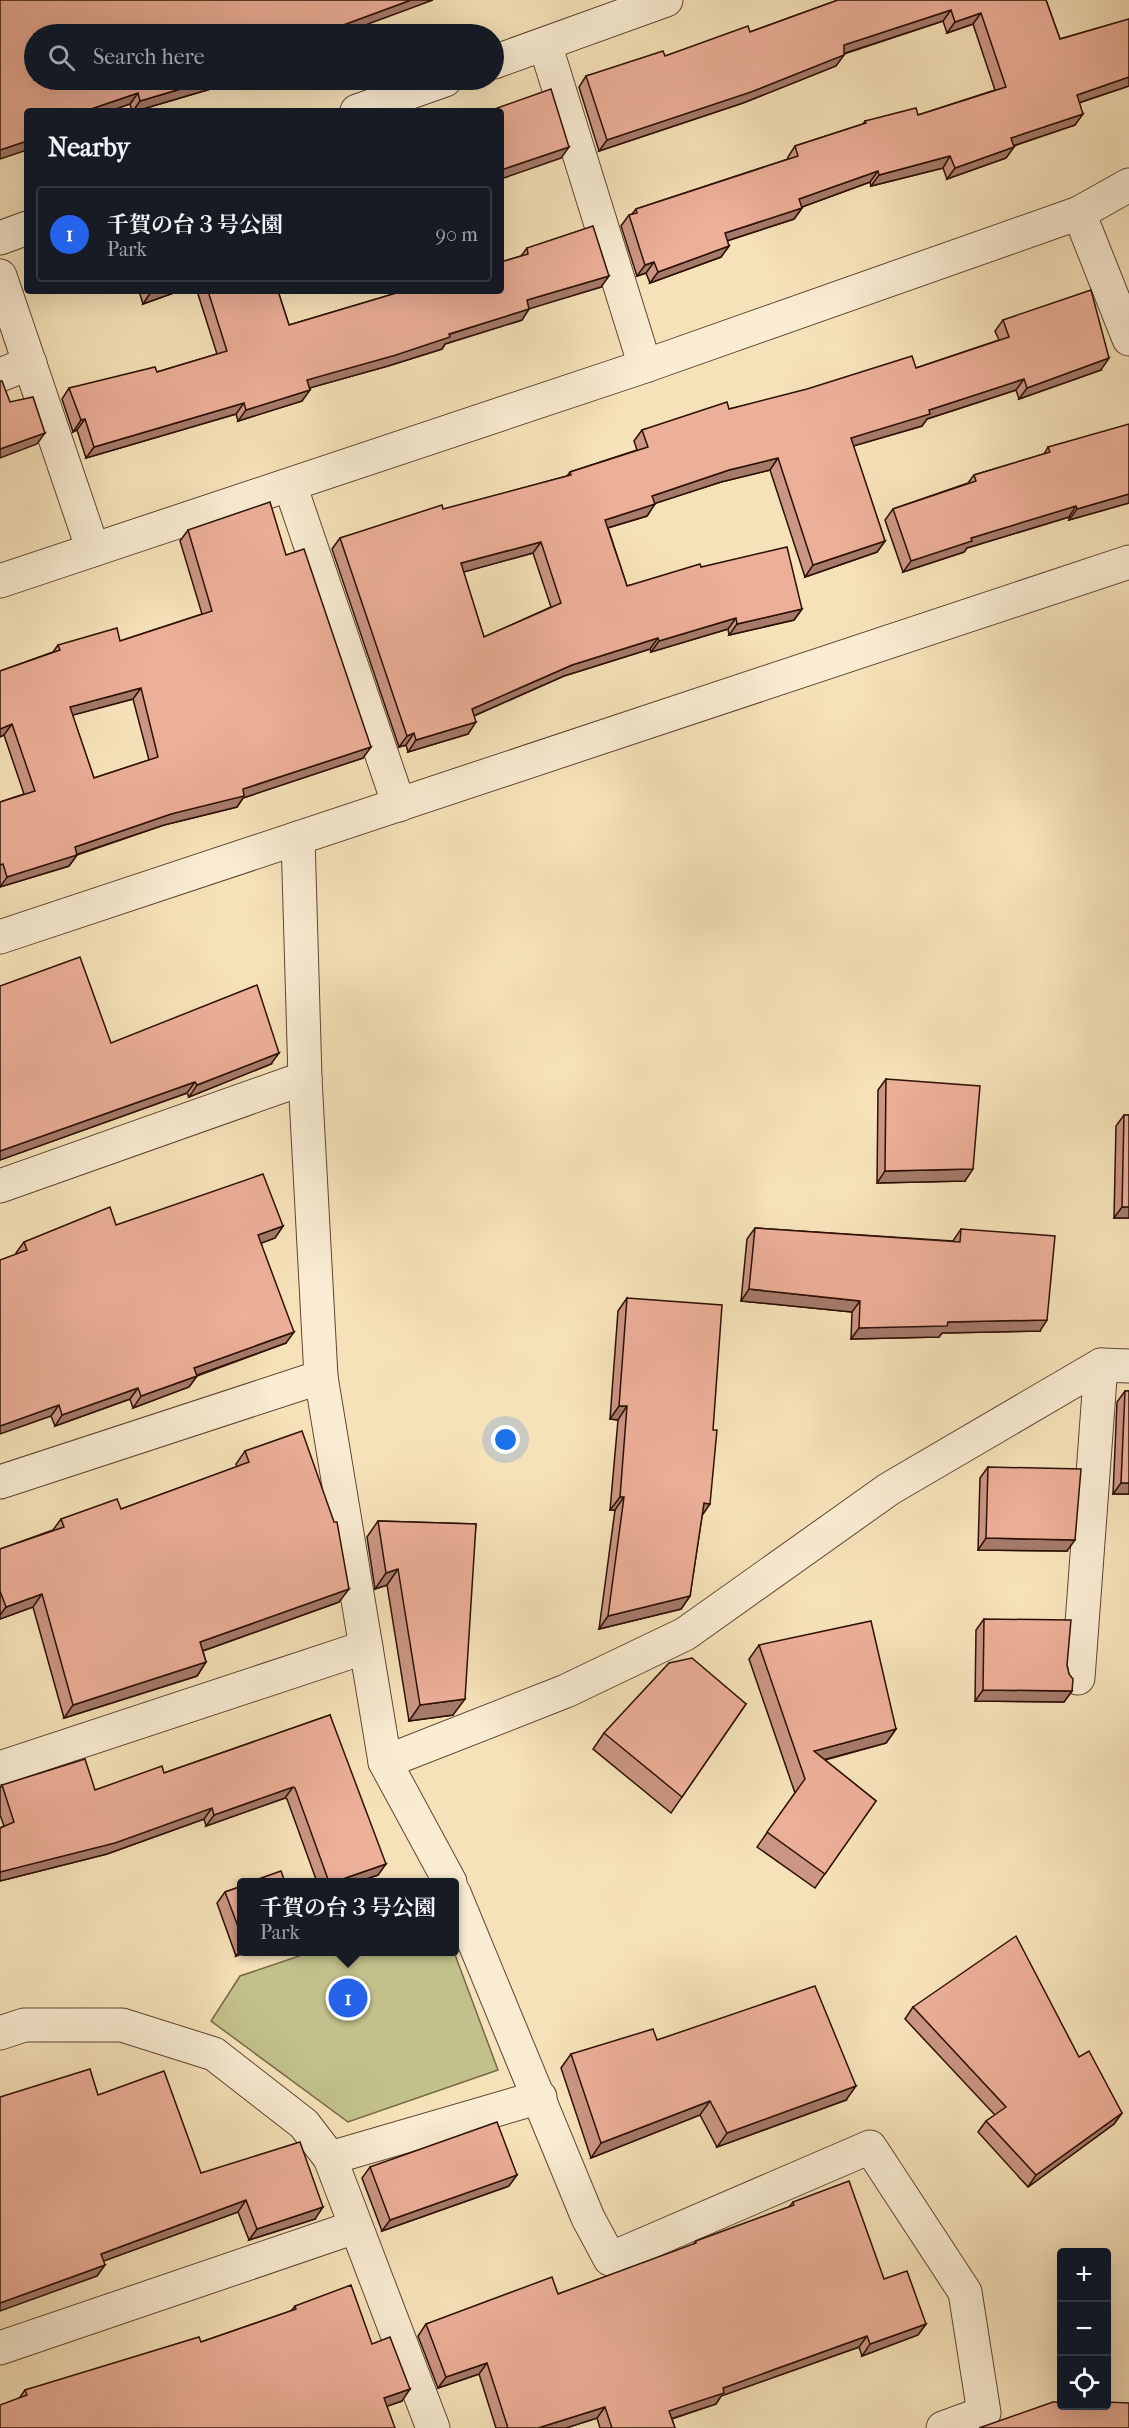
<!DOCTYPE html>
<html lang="en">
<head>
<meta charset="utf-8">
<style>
	:root { --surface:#171b24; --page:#20242c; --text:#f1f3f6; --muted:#9ea1a6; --line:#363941; --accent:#2563eb }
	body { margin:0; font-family:"IM FELL French Canon","Noto Serif JP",serif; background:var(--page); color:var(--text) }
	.controls { position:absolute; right:18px; bottom:18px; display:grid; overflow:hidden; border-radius:6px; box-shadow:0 6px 24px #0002 }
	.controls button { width:54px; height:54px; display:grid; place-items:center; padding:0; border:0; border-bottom:2px solid var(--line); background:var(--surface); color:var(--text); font:30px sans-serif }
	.you { position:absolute; left:506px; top:1440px; width:21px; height:21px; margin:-15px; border:4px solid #fff; border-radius:50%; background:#1a73e8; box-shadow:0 0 0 9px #1a73e833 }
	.badge { display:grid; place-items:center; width:39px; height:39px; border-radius:50%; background:var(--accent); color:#fff; font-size:20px; font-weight:700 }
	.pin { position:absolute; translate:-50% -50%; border:3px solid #fff; box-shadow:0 2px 6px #0006 }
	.popup { position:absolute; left:237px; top:1878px; width:222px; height:78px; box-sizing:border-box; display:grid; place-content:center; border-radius:6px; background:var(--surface); filter:drop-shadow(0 2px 4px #0005); font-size:20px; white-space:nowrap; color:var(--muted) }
	.popup b { font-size:22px; color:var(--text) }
	.popup::after { content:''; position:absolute; left:50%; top:100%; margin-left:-12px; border:12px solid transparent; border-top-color:var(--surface) }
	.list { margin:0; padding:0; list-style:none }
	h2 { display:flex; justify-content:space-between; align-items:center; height:78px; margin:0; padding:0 24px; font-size:26px }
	h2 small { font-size:20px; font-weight:400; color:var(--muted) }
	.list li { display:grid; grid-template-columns:39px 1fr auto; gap:18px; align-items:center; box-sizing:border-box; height:96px; margin:0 12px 12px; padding:0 12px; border:2px solid var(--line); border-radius:6px }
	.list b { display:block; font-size:22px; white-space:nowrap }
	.list p { margin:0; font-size:20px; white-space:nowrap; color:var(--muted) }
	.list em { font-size:20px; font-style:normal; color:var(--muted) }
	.icon { flex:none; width:33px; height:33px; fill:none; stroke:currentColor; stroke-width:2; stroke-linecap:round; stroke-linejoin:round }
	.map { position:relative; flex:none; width:1129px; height:2428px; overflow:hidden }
	.search { position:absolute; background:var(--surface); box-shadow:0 6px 24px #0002; left:24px; top:24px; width:480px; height:66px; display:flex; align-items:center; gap:15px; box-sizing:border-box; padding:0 21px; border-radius:33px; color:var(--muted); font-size:22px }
	.panel { position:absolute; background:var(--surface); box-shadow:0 6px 24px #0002; left:24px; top:108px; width:480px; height:186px; border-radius:6px }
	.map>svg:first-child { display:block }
	.green { fill:#c3c18b; stroke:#786848; stroke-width:1.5 }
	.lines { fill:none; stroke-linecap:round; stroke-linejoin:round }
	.minor-casing { stroke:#604433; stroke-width:35 }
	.minor { stroke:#f9ecd2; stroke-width:33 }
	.wall { fill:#cb9683; stroke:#2e1006; stroke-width:1.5; fill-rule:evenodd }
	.shaded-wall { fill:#a57a6a; stroke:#2e1006; stroke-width:1.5 }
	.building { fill:#ecaf98; stroke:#2e1006; stroke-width:1.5; fill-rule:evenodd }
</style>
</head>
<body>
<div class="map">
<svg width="1129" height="2428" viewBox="0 0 1129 2428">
	<rect width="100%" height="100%" fill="#f6e2b9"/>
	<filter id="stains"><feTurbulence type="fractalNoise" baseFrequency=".00333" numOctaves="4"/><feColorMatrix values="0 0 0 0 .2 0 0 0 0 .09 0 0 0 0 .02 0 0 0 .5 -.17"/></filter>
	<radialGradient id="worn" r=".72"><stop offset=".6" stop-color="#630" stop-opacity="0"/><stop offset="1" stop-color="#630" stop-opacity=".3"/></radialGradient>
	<!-- green -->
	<polygon class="green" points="311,1952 454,1952 498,2070 348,2122 211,2021 240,1976"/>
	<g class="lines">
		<defs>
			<g id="minor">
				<polyline points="545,44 645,366"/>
				<polyline points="494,62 666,0"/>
				<polyline points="357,111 445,80"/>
				<polyline points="1079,213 1129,339"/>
				<polyline points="0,238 27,228"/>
				<polyline points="0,276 93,550"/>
				<polyline points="0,375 30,363"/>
				<polyline points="290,485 399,805"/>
				<polyline points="0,581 645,366 1079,213 1129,185"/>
				<polyline points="298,838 305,1078 321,1377 385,1762 450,1882"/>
				<polyline points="0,937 1129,562"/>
				<polyline points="0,1186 305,1078"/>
				<polyline points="0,1482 321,1377"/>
				<polyline points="1078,1678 1101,1365"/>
				<polyline points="385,1762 566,1691 685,1634 889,1489 1101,1365 1129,1366"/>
				<polyline points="0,1768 366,1647"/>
				<polyline points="454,1893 588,2218 610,2259 870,2147 965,2292 984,2413 943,2428"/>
				<polyline points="0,2033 24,2025 122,2025 214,2054 304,2124 330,2158 433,2428"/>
				<polyline points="330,2158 540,2097"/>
				<polyline points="0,2348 355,2227"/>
			</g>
		</defs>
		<!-- minor casing -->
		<use href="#minor" class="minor-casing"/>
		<!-- minor -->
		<use href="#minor" class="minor"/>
	</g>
	<!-- wall -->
	<g class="wall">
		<polygon points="838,0 1046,0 1060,39 1129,19 1129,86 1079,103 1075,125 1014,146 1006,158 947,179 943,168 871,186 870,182 802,207 802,208 794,219 727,241 729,246 721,257 650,283 646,273 637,276 621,226 629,215 632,214 636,209 788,159 788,157 795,146 863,124 865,121 918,115 995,90 973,24 947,33 943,21 844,54 836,66 743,103 599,151 579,87 586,76 665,56 750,32"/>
		<polygon points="34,34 241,80 136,111 132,111 130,104 27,111"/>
		<polygon points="527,248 601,287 529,308 522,320 445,344 442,349 388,366 309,388 302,401 238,421 236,414 86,458 77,430 73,432 62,399 69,388 157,372 217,354 197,291 278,291 289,325 521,256"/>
		<polygon points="139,291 179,291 143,304"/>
		<path d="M1003 320 1101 370 1019 399 1016 390 927 419 922 426 853 446 885 541 877 552 805 577 770 470 721 482 655 503 647 516 608 528 627 586 701 567 802 609 794 620 729 635 728 629 651 652 650 649 564 676 474 716 468 734 408 752 406 745 399 747 332 549 340 538 567 476 570 472 637 450 634 441 642 430 729 409 916 368 999 340 995 331ZM533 553 551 607 484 637 463 572Z"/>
		<polygon points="1048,447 1129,503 1069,520 1069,517 967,548 964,552 903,572 885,520 893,509 968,483 974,475 1044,454"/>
		<path d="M188 530 286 555 363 758 243 798 237 807 164 825 77 855 69 866 0 887V802L24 794 4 735 0 737V671L53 652 58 645 120 641 202 614 180 541ZM133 699 149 760 94 778 72 715Z"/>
		<polygon points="0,986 111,1043 271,1064 189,1097 187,1093 0,1160"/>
		<polygon points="886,1079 965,1181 877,1183 878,1090"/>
		<polygon points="1124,1115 1129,1115 1129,1218 1114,1218 1116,1126"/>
		<polygon points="116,1225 283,1226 275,1238 261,1243 286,1343 197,1376 189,1387 133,1408 130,1399 55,1426 51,1416 16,1253 24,1242"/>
		<polygon points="755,1228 953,1241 961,1229 1040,1331 942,1333 939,1337 851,1339 852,1312 741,1301 747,1239"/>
		<polygon points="627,1298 702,1516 690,1596 681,1609 599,1629 615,1510 610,1510 618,1420 610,1419 618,1311"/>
		<polygon points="1125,1391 1129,1391 1129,1494 1113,1494 1117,1402"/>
		<polygon points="245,1451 339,1602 203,1651 206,1662 197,1676 64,1718 33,1607 0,1619 0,1549 53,1530 61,1519 121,1509 237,1467 236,1464"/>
		<polygon points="988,1467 1067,1551 978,1550 980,1478"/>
		<polygon points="378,1521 476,1524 453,1715 409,1721 387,1585 375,1589 367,1537"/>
		<polygon points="984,1619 1067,1665 1072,1691 1064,1702 975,1701 976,1630"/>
		<polygon points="759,1645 896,1729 886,1743 825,1760 876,1801 815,1888 757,1847 795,1793 749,1659"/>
		<polygon points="746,1704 671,1813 593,1749 604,1733"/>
		<polygon points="330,1715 378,1875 357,1882 317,1882 287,1799 285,1798 206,1826 204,1819 107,1854 0,1881 0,1828 4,1826 0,1815 0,1788 2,1785 95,1790 164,1773"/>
		<polygon points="242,1886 242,1952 236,1956 217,1903 225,1892"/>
		<polygon points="913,2007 1079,2057 1122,2113 1114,2124 1028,2187 978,2132 986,2121 995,2115 905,2019"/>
		<polygon points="657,2040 846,2100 717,2147 700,2115 591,2158 561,2068 571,2054"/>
		<polygon points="98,2095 201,2173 315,2219 249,2240 238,2212 103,2261 97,2276"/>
		<polygon points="370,2167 509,2186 382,2231 362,2178"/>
		<polygon points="793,2202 884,2279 926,2324 918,2335 862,2356 859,2347 721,2396 716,2404 672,2419 675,2428 600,2428 597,2418 566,2428 496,2428 479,2374 438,2388 418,2336 426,2324 558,2294 693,2245 696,2241 789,2207"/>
		<polygon points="295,2306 372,2344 402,2401 387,2406 20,2397 25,2390 201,2342 291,2311"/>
	</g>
	<!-- shaded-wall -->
	<g class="shaded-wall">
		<polygon points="411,0 433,0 341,34 319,34"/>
		<polygon points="951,10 943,21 836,56 844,45"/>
		<polygon points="981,13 973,24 947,33 955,22"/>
		<polygon points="844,55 836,66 743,103 599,151 607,140"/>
		<polygon points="1129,77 1129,86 1069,106 1077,95"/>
		<polygon points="211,80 241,80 136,111 133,111 140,101"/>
		<polygon points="138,93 130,104 110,111 85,111"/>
		<polygon points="1083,114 1075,125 1003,149 1011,138"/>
		<polygon points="27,141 27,150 0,159 0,150"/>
		<polygon points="569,147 561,158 501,179 501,170"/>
		<polygon points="1014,147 1006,158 947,179 955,168"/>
		<polygon points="950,156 943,168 871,186 879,175"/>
		<polygon points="878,171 870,182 791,211 799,199"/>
		<polygon points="802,208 794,219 717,244 725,233"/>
		<polygon points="729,246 721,257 650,283 658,272"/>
		<polygon points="654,262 646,273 637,276 645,265"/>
		<polygon points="609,276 601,287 519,312 527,300"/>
		<polygon points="155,291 179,291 143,304 151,292"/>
		<polygon points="529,309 522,320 445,344 442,349 388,366 299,391 307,380"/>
		<polygon points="1109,358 1101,370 1019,399 1027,388"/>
		<polygon points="1024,379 1016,390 927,419 922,426 843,449 851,438 929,410"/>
		<polygon points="310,390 302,401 238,421 246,410"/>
		<polygon points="244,403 236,414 86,458 94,447"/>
		<polygon points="85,419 77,430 73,432 81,420"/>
		<polygon points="45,433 37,444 0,458 0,449"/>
		<polygon points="778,458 770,470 721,482 644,507 652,496 729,470"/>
		<polygon points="1129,494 1129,503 1069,520 1077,509"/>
		<polygon points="655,504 647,516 597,531 605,520"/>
		<polygon points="1076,506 1069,517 967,548 964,552 903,572 911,561 971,538"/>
		<polygon points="885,541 877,552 805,577 813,565"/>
		<polygon points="541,542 533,553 453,575 461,563"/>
		<polygon points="802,609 794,620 729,635 737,624"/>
		<polygon points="736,618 728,629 651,652 659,641"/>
		<polygon points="658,638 650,649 564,676 464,720 472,709 572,665"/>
		<polygon points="141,688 133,699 62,718 70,707"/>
		<polygon points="476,722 468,734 408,752 416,740"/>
		<polygon points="12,724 4,735 0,737 0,729"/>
		<polygon points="414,733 406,745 399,747 407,736"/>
		<polygon points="371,747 363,758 243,798 237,807 164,825 69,857 77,855 69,866 0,887 7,877 75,847 243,789"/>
		<polygon points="279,1053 271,1064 189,1097 197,1085"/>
		<polygon points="195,1082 187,1093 0,1160 0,1151"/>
		<polygon points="973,1169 965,1181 877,1183 885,1171"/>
		<polygon points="1122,1207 1129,1207 1129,1218 1114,1218"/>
		<polygon points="283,1226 275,1238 251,1247 258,1235"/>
		<polygon points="749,1289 860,1301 852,1312 741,1301"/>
		<polygon points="1047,1320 1040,1331 942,1333 939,1337 851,1339 859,1328 948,1322"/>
		<polygon points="294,1332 286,1343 186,1379 194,1368"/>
		<polygon points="197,1376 189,1387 133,1408 141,1396"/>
		<polygon points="138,1388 130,1399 55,1426 62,1415"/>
		<polygon points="59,1405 51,1416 0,1434 0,1426"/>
		<polygon points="619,1406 627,1406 618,1420 610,1419"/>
		<polygon points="1121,1483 1129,1483 1129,1494 1113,1494"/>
		<polygon points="620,1497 624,1497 615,1510 610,1510"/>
		<polygon points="704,1503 710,1504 701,1517"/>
		<polygon points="986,1538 1075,1540 1067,1551 978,1550"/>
		<polygon points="398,1569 387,1585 375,1589 386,1573"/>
		<polygon points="349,1589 339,1602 191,1655 200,1642"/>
		<polygon points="42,1594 33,1607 0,1619 0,1615 6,1607"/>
		<polygon points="690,1596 681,1609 599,1629 608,1616"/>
		<polygon points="206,1662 197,1676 64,1718 73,1705"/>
		<polygon points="983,1690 1072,1691 1064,1702 975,1701"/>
		<polygon points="465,1699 453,1715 409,1721 420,1705"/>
		<polygon points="896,1729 886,1743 804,1765 814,1751"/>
		<polygon points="293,1787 285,1798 206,1826 214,1815"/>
		<polygon points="212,1808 204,1819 107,1854 0,1881 0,1872"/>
		<polygon points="386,1864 378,1875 357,1882 334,1882"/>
		<polygon points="242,1948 242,1952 248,1952 236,1956"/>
		<polygon points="856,2086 846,2100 717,2147 727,2133"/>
		<polygon points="710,2101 700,2115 591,2158 601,2143"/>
		<polygon points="1122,2113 1114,2124 1028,2187 1036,2175"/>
		<polygon points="517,2175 509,2186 382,2231 390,2220"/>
		<polygon points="246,2200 238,2212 93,2265 101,2254"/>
		<polygon points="323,2207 315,2219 249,2240 257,2229"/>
		<polygon points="105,2265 97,2276 0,2311 0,2303"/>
		<polygon points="926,2324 918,2335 862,2356 870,2344"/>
		<polygon points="867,2336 859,2347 721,2396 716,2404 661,2422 669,2411 723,2388"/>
		<polygon points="487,2363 479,2374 438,2388 446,2377"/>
		<polygon points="410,2389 402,2401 376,2410 384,2398"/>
		<polygon points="605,2407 597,2418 566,2428 538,2428"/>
	</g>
	<!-- building -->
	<g class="building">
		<polygon points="0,0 411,0 319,34 34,34 34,80 211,80 140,101 138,93 85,111 27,111 27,141 0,150"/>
		<polygon points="838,0 1046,0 1060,39 1129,19 1129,77 1077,95 1083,114 1011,138 1014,147 955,168 950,156 879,175 878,171 799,199 802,208 725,233 729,246 658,272 654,262 645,265 629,215 637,213 636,209 798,156 795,146 866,123 865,121 916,108 918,115 1006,87 981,13 955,22 951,10 844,45 844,55 751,92 607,140 586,76 663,51 665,56 748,26 750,32"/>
		<polygon points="551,89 569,147 501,170 501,111 489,111"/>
		<polygon points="593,226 609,276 527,300 529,309 449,334 450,337 396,355 307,380 310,390 246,410 244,403 94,447 85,419 81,420 69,388 155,367 157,372 227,351 208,291 278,291 289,325 403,291 501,291 501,262 528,254 527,248"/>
		<path d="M1091 290 1109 358 1027 388 1024 379 929 410 930 414 851 438 885 541 813 565 778 458 729 470 652 496 655 504 605 520 627 586 700 564 701 567 787 547 802 609 737 624 736 618 659 641 658 638 572 665 472 709 476 722 416 740 414 733 407 736 340 538 442 505 443 509 571 475 570 472 648 447 642 430 727 402 729 409 807 389 912 356 916 368 1009 337 1003 320ZM541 542 561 603 484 637 461 563Z"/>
		<polygon points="0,381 2,381 10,402 33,397 45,433 0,449"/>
		<polygon points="1129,424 1129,494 1077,509 1076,506 971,538 972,541 911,561 893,509 976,481 974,475 1050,452 1048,447"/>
		<path d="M270 502 286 555 304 549 371 747 243 789 244 796 171 814 75 847 77 855 7 877 3 864 0 865V802L35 791 12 724 0 729V671L60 650 58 645 117 628 120 641 212 611 188 530ZM141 688 158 757 94 778 70 707Z"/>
		<polygon points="80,957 111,1043 257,985 279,1053 197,1085 195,1082 0,1151 0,986"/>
		<polygon points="886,1079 980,1086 973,1169 885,1171"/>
		<polygon points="1124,1115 1129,1115 1129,1207 1122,1207"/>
		<polygon points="263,1174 283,1226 258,1235 294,1332 194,1368 197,1376 141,1396 138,1388 62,1415 59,1405 0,1426 0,1260 27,1250 24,1242 110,1207 116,1225"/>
		<polygon points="755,1228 960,1242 961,1229 1055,1236 1047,1320 948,1322 947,1326 859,1328 860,1301 749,1289"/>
		<polygon points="627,1298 722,1305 713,1430 717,1430 710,1504 704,1503 690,1596 608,1616 624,1497 620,1497 627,1406 619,1406"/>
		<polygon points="1125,1391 1129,1391 1129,1483 1121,1483"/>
		<polygon points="302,1431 334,1522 337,1522 349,1589 200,1642 206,1662 73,1705 42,1594 6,1607 0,1591 0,1549 64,1527 61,1519 117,1499 121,1509 249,1462 245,1451"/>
		<polygon points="988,1467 1081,1469 1075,1540 986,1538"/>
		<polygon points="378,1521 476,1524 465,1699 420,1705 398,1569 386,1573"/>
		<polygon points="984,1619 1071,1620 1067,1665 1069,1674 1073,1679 1072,1691 983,1690"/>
		<polygon points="871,1621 896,1729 814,1751 876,1801 825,1874 767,1832 805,1779 759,1645"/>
		<polygon points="692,1658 746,1704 682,1797 604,1733 669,1663"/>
		<polygon points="330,1715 386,1864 334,1882 329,1882 295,1788 293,1787 214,1815 212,1808 115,1843 0,1872 0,1828 14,1822 2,1785 85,1759 95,1790 162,1766 164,1773"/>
		<polygon points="281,1871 285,1882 250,1882"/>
		<polygon points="242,1886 242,1937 225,1892"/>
		<polygon points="1016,1936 1079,2057 1089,2051 1122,2113 1036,2175 986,2121 1006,2107 913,2007"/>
		<polygon points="815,1986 856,2086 727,2133 710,2101 601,2143 571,2054 653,2029 657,2040"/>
		<polygon points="90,2069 98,2095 164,2071 201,2173 300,2142 323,2207 257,2229 246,2200 101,2254 105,2265 0,2303 0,2097"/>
		<polygon points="497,2122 517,2175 390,2220 370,2167"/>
		<polygon points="849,2181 884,2279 907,2271 926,2324 870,2344 867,2336 723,2388 724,2393 669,2411 675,2428 612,2428 605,2407 538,2428 508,2428 487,2363 446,2377 426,2324 552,2277 558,2294 696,2243 696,2241 794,2205 793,2202"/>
		<polygon points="351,2285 372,2344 390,2337 410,2389 384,2398 395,2428 0,2428 0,2405 27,2395 25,2390 199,2337 201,2342 296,2309 295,2306"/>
		<polygon points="1053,2402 1062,2402 1062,2406 1107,2406 1107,2402 1129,2403 1129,2428 979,2428"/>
	</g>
	<rect width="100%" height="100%" filter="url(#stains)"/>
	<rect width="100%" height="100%" fill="url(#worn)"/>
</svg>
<div class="controls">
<button>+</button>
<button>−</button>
<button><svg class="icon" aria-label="locate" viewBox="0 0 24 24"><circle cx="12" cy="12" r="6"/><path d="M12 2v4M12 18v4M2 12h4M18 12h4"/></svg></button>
</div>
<div class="you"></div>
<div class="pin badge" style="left:348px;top:1998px">1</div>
<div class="popup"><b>千賀の台３号公園</b>Park</div>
<div class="search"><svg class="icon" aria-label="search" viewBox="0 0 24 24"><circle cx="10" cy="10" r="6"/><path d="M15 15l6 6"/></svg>Search here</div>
<section class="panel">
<h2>Nearby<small></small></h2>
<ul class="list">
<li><span class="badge">1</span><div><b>千賀の台３号公園</b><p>Park</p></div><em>90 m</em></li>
</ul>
</section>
</div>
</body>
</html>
